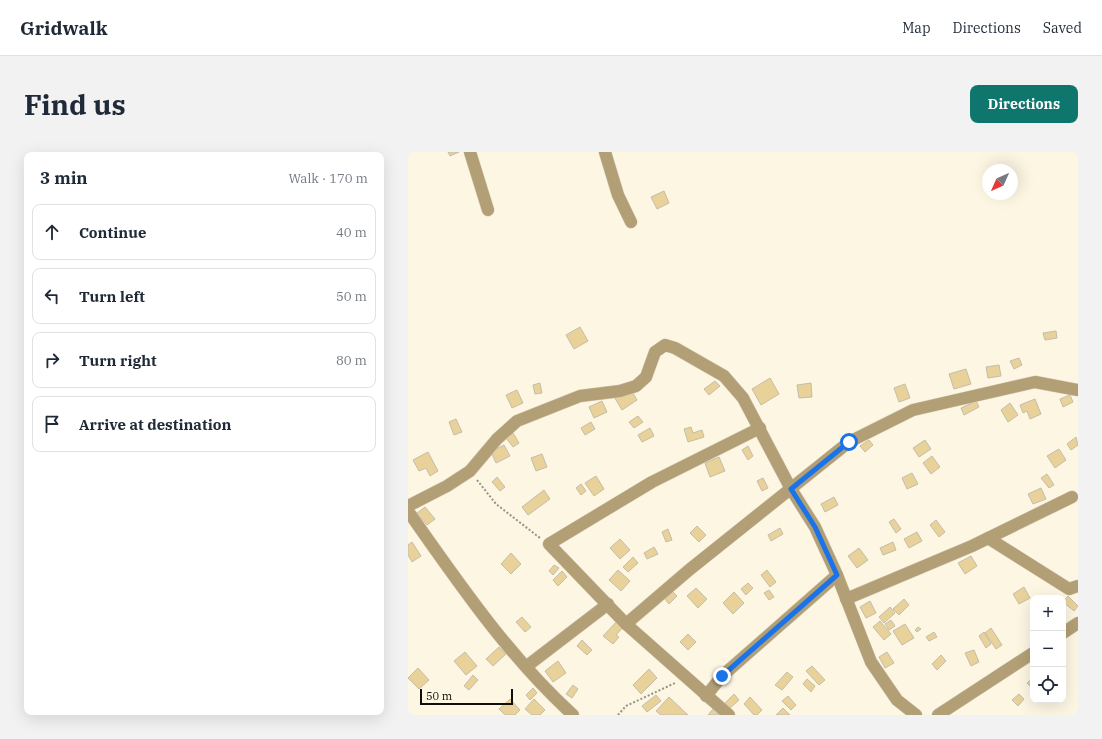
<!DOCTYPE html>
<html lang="en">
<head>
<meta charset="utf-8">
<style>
	:root { --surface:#fff; --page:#f2f2f3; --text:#1f2937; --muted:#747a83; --line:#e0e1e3; --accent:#0f766e }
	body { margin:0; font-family:"IBM Plex Serif",serif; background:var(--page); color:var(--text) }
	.controls { position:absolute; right:12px; bottom:12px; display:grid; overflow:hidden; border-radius:8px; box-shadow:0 4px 16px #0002 }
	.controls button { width:36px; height:36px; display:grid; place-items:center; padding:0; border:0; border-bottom:1px solid var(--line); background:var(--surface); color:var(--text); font:20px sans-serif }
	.compass { position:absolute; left:574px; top:12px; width:36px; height:36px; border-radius:50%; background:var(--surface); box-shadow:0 4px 16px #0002; rotate:225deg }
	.scale { position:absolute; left:12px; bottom:10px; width:93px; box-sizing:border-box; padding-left:4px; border:2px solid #100e08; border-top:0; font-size:11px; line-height:14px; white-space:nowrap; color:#100e08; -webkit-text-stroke:3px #fdf6e3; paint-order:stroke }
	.stop { position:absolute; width:12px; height:12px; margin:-9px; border:3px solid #1a73e8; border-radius:50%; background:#fff }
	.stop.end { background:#1a73e8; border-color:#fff; box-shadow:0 1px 4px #0008 }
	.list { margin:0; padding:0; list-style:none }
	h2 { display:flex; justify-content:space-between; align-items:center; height:52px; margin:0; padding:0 16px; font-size:17px }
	h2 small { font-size:13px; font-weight:400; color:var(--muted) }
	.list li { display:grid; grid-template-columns:26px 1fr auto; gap:12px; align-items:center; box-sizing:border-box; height:56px; margin:0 8px 8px; padding:0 8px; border:1px solid var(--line); border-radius:8px }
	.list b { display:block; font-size:15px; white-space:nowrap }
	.list em { font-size:13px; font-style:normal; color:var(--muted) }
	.icon { flex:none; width:22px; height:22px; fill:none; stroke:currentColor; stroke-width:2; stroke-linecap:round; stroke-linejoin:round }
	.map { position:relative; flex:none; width:670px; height:563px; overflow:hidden; border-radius:8px }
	header { display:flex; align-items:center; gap:24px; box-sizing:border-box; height:56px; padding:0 20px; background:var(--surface); border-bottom:1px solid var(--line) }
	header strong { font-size:19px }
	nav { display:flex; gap:22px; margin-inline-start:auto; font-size:14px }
	.intro { display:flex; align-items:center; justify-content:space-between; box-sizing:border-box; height:96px; padding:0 24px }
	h1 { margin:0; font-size:28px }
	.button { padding:10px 18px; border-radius:8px; background:var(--accent); color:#fff; font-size:14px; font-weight:700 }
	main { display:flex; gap:24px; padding:0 24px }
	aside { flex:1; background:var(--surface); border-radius:8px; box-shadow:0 4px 16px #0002 }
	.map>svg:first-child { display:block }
	.building { fill:#e8d29a; stroke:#c4bdab }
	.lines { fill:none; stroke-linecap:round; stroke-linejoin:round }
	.minor-casing { stroke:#d7d1c0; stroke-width:13 }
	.path { stroke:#969284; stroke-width:2; stroke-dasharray:2 2; stroke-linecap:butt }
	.minor { stroke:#b39f75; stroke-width:12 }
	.route { stroke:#1a73e8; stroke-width:5 }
</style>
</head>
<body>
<header>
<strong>Gridwalk</strong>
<nav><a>Map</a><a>Directions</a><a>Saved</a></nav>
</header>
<div class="intro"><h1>Find us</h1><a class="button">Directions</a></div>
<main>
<aside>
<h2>3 min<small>Walk · 170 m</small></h2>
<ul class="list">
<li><svg class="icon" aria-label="ahead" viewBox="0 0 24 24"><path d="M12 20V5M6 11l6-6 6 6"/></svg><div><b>Continue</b></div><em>40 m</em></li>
<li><svg class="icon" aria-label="left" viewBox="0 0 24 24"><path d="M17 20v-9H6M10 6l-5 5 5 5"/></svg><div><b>Turn left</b></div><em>50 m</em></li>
<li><svg class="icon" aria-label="right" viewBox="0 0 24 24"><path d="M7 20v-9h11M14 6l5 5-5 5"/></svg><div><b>Turn right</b></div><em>80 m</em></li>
<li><svg class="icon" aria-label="arrive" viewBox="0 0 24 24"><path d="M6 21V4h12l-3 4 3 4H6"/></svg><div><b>Arrive at destination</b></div></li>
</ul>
</aside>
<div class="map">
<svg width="670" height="563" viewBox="0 0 670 563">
	<rect width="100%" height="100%" fill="#fdf6e3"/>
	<!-- building -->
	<g class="building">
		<polygon points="40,0 51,0 42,4"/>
		<polygon points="256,39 261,51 249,57 243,45"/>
		<polygon points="172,175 180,189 166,197 158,183"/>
		<polygon points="648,179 649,186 637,188 635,181"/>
		<polygon points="611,206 614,213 606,217 602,209"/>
		<polygon points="591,213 593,224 580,226 578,215"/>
		<polygon points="558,217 563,232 546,237 541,222"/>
		<polygon points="362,226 371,242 353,253 344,237"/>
		<polygon points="307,229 312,234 301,243 296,237"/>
		<polygon points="132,231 134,241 127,242 125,233"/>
		<polygon points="403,231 404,245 391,246 389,233"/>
		<polygon points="497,232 502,246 491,250 486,236"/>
		<polygon points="220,233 229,248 214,258 205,243"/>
		<polygon points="109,238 115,251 104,256 98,243"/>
		<polygon points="662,243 665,250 655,255 652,247"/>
		<polygon points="627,247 633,262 622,267 619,259 615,261 612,253"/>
		<polygon points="194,249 199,260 186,266 181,255"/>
		<polygon points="568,249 571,255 556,263 553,256"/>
		<polygon points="602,251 610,263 600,270 593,258"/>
		<polygon points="230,264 235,270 226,276 221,270"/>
		<polygon points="48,267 54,280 46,283 41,270"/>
		<polygon points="183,270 187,277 177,283 173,276"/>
		<polygon points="283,275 285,281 294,278 296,285 280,290 276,277"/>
		<polygon points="242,276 246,284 234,290 230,283"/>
		<polygon points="105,281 111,291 105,295 98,286"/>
		<polygon points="668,285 670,293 663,298 659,292"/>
		<polygon points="461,288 465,293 457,300 452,294"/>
		<polygon points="517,288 523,297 511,305 505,296"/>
		<polygon points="96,293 102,304 88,311 83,300"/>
		<polygon points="340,294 345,304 340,308 334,298"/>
		<polygon points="651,297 658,308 647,316 639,304"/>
		<polygon points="20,300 30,319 22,324 18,316 11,319 5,308"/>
		<polygon points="134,302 139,315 128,319 123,306"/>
		<polygon points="524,304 532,315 523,322 515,311"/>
		<polygon points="311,305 317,319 302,325 297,311"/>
		<polygon points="504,321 510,332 499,337 494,326"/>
		<polygon points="639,322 646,333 641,336 633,326"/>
		<polygon points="188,324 196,337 186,344 177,331"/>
		<polygon points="89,325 97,335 92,339 84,330"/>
		<polygon points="355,326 360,336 354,339 349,329"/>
		<polygon points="173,332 178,339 173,343 168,336"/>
		<polygon points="633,336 638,347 625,352 620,342"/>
		<polygon points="136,338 142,347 120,363 114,355"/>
		<polygon points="426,345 430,353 417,360 413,352"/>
		<polygon points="17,355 27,367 19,373 9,361"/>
		<polygon points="486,367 493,377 488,381 481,370"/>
		<polygon points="528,368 537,380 531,385 522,373"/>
		<polygon points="289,374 298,383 291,390 282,381"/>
		<polygon points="372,376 375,382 363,389 360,383"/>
		<polygon points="260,377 264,388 258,390 254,380"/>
		<polygon points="509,380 514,389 501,396 496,387"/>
		<polygon points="212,387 222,398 212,407 202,396"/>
		<polygon points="4,390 13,404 4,410 0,403 0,393"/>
		<polygon points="485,390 488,398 475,403 472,396"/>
		<polygon points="246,395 250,402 239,407 236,401"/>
		<polygon points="451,396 460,408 449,416 440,404"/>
		<polygon points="103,401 113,412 103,422 93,412"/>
		<polygon points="563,404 569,414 557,422 550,411"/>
		<polygon points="225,405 230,411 220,420 215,415"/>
		<polygon points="146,413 151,416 145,423 141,419"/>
		<polygon points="210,418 222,429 213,439 201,428"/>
		<polygon points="359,418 368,430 362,435 353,423"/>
		<polygon points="154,419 159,425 150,434 145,428"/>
		<polygon points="340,431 345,436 338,443 333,437"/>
		<polygon points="616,435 622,446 611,452 605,442"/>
		<polygon points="288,436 299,447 290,456 279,444"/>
		<polygon points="361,438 366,445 361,448 356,441"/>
		<polygon points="265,440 269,444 261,452 257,447"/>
		<polygon points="326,440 336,451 325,462 315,451"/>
		<polygon points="660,444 670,454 666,459 655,450"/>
		<polygon points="496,447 501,453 491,463 485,457"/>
		<polygon points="462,449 468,461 458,466 452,455"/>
		<polygon points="482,455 487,461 476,471 471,465"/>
		<polygon points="114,465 123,475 117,480 108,470"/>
		<polygon points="212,466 218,472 208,483 211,485 205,492 195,484"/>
		<polygon points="483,468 487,474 481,478 477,472"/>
		<polygon points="472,469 483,482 476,488 465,475"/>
		<polygon points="497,472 506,486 494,493 485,479"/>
		<polygon points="510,475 513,477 509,480 507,478"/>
		<polygon points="583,476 594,493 588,497 577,481"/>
		<polygon points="526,480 529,485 521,489 518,485"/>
		<polygon points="576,480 583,492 578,496 571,484"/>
		<polygon points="280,482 288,490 280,498 272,490"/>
		<polygon points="174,488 184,498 179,503 169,494"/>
		<polygon points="91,495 98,502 85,514 78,507"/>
		<polygon points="566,498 571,510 563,514 557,501"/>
		<polygon points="57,500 69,514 58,523 46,509"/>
		<polygon points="479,500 486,511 477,516 471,505"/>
		<polygon points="533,503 538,509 529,518 524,512"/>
		<polygon points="150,509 158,521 145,530 137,519"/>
		<polygon points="404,514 417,528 411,533 398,519"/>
		<polygon points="10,516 21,528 11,537 0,526"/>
		<polygon points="241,517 249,526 233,542 225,533"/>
		<polygon points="379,520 385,525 374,538 367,533"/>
		<polygon points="65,523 70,528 61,538 56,534"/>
		<polygon points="625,526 625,537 619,531"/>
		<polygon points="399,527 407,534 403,540 395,532"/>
		<polygon points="165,533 170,537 164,546 158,542"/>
		<polygon points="125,536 129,541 122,548 118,543"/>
		<polygon points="326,542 331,548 322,556 317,551"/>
		<polygon points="611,542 616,547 610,554 604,548"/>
		<polygon points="248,543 253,549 239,560 234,554"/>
		<polygon points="380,544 388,553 383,558 374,549"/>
		<polygon points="261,545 280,563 253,563 248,559"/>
		<polygon points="342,545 354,558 349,563 346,563 336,552"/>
		<polygon points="102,547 112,558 107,563 97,563 91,557"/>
		<polygon points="126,547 137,558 132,563 124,563 117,557"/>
		<polygon points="375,556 382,563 368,563"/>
		<polygon points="305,557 311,563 300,563"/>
	</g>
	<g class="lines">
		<defs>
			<g id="minor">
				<polyline points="62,0 80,58"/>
				<polyline points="197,0 210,43 223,70"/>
				<polyline points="352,276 244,330 141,392 218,472 281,418 441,290 505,258 627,230 670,238"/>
				<polyline points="0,354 39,334 62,319 89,287 109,269 172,244 212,239 228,234 238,225 247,200 257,193 267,196 316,224 335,246 383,337 407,375 429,423 463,510 489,548 508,563"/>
				<path d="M0 359C50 430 101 505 165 563"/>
				<polyline points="580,386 661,437 670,434"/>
				<polyline points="438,447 564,394 664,345"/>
				<polyline points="218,472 321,563"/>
				<polyline points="655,481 670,471"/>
				<polyline points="119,514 200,452"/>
				<polyline points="298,544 314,524 429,423"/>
				<polyline points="530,563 625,501"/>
			</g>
		</defs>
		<!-- minor casing -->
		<use href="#minor" class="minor-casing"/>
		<!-- path -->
		<g class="path">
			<polyline points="69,328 88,352 132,386"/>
			<polyline points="210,563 218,554 267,531"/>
		</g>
		<!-- minor -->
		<use href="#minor" class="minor"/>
	</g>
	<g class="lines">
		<!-- route -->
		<polyline class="route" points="314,524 429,423 407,375 383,337 441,290"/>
	</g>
</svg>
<div class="controls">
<button>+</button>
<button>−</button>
<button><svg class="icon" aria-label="locate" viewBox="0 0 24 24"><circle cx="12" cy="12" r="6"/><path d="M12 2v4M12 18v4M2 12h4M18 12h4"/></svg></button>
</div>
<svg class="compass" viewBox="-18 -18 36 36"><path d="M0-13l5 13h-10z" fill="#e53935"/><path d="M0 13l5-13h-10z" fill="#747a83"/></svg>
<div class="scale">50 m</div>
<div class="stop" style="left:441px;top:290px"></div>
<div class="stop end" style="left:314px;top:524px"></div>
</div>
</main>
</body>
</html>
